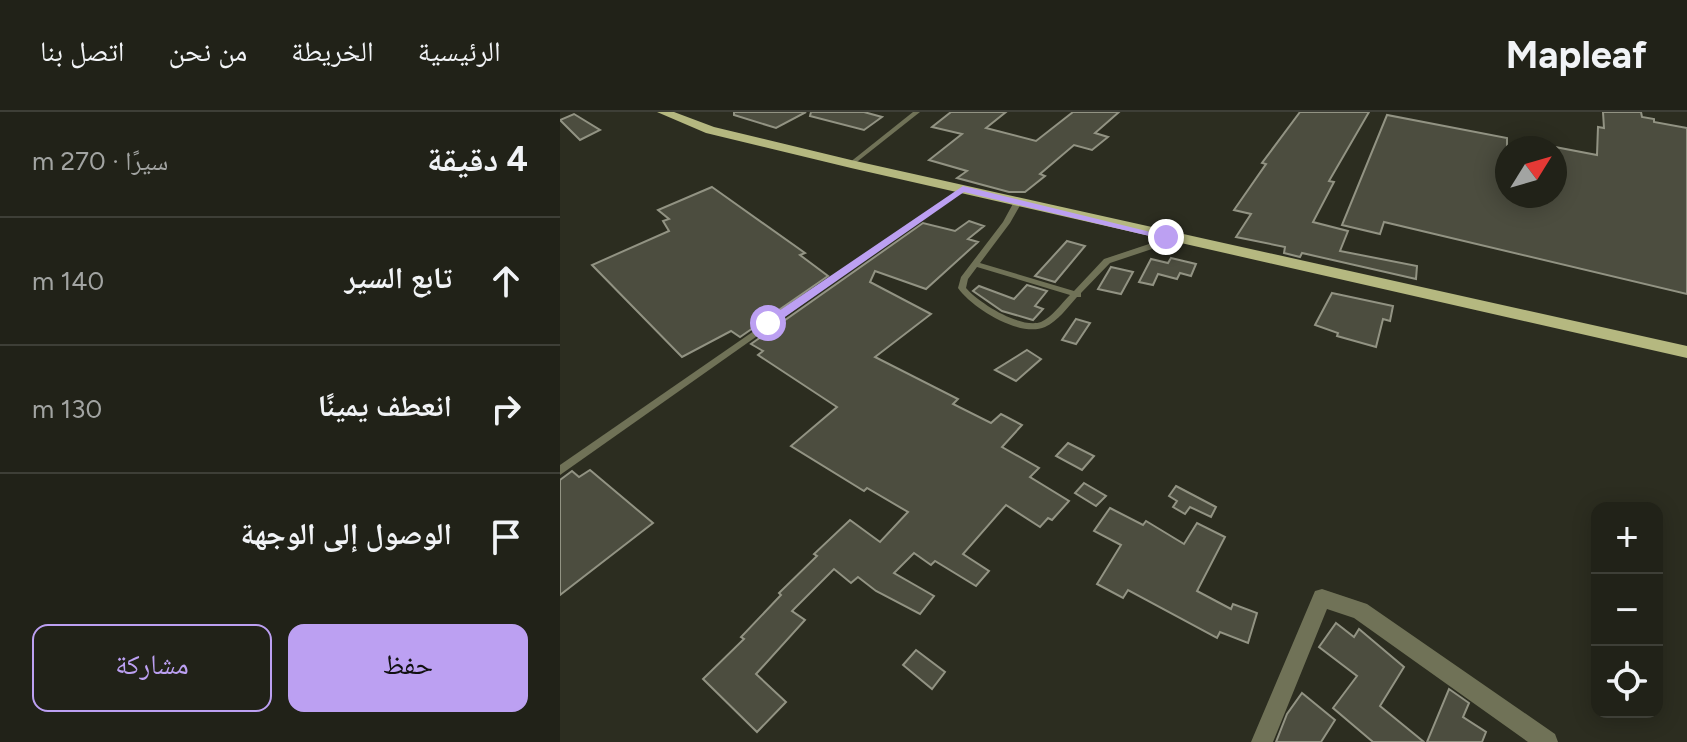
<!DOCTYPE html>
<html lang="ar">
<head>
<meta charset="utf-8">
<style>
	:root { --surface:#212218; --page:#292a21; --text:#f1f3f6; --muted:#a2a4a2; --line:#3e3f37; --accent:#bca0f2 }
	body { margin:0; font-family:Figtree,"Noto Naskh Arabic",sans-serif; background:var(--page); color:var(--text); direction:rtl }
	.controls { position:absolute; right:24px; bottom:24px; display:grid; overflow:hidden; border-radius:16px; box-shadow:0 4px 20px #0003 }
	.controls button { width:72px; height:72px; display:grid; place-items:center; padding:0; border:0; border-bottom:2px solid var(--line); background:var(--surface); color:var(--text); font:40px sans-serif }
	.compass { position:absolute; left:935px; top:24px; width:72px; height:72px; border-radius:50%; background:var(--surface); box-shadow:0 4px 20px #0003; rotate:53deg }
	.stop { position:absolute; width:24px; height:24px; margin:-18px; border:6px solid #bca0f2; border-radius:50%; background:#fff }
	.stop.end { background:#bca0f2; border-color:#fff; box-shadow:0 2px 8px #0008 }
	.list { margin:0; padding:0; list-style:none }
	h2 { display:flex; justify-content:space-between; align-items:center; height:104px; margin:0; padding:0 32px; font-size:34px }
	h2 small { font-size:26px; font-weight:400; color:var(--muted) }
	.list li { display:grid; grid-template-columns:52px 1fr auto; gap:24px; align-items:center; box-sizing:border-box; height:128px; padding:0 32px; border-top:2px solid var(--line) }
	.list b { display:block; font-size:30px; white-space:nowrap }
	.list em { font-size:26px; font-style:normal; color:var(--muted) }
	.actions { display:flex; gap:16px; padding:24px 32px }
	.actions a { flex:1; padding:18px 0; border:2px solid var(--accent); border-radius:16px; text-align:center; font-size:28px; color:var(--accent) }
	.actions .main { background:var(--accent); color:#111 }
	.icon { flex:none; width:44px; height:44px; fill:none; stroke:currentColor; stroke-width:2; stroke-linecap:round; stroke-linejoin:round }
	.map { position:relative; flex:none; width:1127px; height:630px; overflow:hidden; direction:ltr }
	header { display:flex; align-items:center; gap:48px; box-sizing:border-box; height:112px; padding:0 40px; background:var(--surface); border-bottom:2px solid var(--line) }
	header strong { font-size:38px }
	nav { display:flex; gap:44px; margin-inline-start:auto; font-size:28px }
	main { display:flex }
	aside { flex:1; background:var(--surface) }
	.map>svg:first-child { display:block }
	.building { fill:#4c4d3f; stroke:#929383; stroke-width:2 }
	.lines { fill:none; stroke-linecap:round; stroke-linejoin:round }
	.lane { fill:#707257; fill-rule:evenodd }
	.street { fill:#707257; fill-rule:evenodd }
	.primary { fill:#b5b880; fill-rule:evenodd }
	.route { fill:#bca0f2 }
</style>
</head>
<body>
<header>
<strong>Mapleaf</strong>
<nav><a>الرئيسية</a><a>الخريطة</a><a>من نحن</a><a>اتصل بنا</a></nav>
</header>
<main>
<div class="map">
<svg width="1127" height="630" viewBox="0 0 1127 630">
	<rect width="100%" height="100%" fill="#2c2d20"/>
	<!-- building -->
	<g class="building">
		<polygon points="174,0 246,0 216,16 174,3"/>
		<polygon points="251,0 304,0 322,5 304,18 250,4"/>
		<polygon points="391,0 446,0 426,16 476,29 513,0 559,0 535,21 548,25 532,38 514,33 480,62 485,64 465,80 449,80 397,66 407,59 369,48 402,22 372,15"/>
		<polygon points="740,0 809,0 769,69 774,70 753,110 788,119 780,139 857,154 856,167 742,141 740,145 724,141 725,135 676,125 691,102 674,98 706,52 702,51"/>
		<polygon points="1043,0 1081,0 1082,5 1094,7 1094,10 1127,16 1127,182 824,110 820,122 782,113 827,3 947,26 947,84 995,84 995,35 1037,43 1038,15 1044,16"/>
		<polygon points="14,2 40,18 20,28 0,8"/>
		<polygon points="152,75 245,141 240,143 268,164 180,225 171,219 122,245 32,153 109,119 103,109 109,107 98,98"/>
		<polygon points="409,109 424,114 408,127 418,130 366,177 315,159 310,170 371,202 315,245 398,287 393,292 431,311 441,302 462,313 442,335 479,356 470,365 509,389 492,408 488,406 480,415 446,393 403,442 429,459 416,474 375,449 371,453 354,441 334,461 374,484 360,502 316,479 298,465 291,471 274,457 232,499 245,508 196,562 226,590 197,620 143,567 184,527 181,525 221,483 219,481 257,444 254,442 290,408 320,430 348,400 307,376 304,379 231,334 277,295 198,243 203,239 191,232 363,111 395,119"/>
		<polygon points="507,129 525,134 495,170 475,164"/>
		<polygon points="611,146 636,152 631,164 620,161 617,167 598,162 593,173 579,170 591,147 608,151"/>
		<polygon points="551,155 573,160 561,182 538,177"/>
		<polygon points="467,173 487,179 475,194 483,197 473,208 442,199 413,179 419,174 454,187"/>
		<polygon points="772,181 833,194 830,209 823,207 816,235 777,224 778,221 755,213"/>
		<polygon points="516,207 530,211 516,232 502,228"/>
		<polygon points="467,238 481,247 456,269 435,258"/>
		<polygon points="508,331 534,344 522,358 496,344"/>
		<polygon points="30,358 93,411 0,483 0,368 12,359 19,365"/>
		<polygon points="524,371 546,384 536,394 515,381"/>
		<polygon points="616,374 656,395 651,405 630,395 625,402 613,395 617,389 609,384"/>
		<polygon points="550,396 583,413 586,409 624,432 637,411 665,425 637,479 671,497 673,492 697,501 688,531 660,520 657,526 568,478 563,486 537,472 561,433 534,419"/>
		<polygon points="776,511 794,525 799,517 844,555 820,594 864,630 813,630 773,596 797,564 759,535"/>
		<polygon points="356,538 385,560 372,577 343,553"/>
		<polygon points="889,577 909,591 903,605 926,620 922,630 867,630"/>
		<polygon points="742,581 775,608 761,630 716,630 727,602"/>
	</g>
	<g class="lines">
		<!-- lane -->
		<g class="lane">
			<polygon points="353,0 360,0 293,53 289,53 289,51"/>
			<polygon points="401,76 406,77 0,363 0,353"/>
			<path d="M455 88 462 90 450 111 420 151 514 179 544 147 592 131 603 123H609L610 125 598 135 550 151 521 181V185H517C507 196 498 209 485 215 460 226 412 196 398 176L401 165 443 110ZM417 155 510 183C501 192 492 205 481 210 460 217 419 191 406 176L408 167Z"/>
		</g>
		<!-- street -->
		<polygon class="street" points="762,477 807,492 995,622 998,630 968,630 794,506 767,497 713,630 691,630 755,479"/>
		<!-- primary -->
		<polygon class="primary" points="97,0 114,0 154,15 291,48 1127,234 1127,246 291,56 146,21"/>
	</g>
	<!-- route -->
	<polygon class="route" points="403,74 611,125 606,128 404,80 212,214 204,214 204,209"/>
</svg>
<div class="controls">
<button>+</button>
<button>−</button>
<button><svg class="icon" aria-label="locate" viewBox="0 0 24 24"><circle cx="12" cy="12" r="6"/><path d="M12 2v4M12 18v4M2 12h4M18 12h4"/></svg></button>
</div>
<svg class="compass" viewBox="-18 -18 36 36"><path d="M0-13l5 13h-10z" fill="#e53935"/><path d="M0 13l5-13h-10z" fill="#a2a4a2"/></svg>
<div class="stop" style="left:208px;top:211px"></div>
<div class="stop end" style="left:606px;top:125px"></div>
</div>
<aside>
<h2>4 دقيقة<small>سيرًا · 270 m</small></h2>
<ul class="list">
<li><svg class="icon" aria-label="ahead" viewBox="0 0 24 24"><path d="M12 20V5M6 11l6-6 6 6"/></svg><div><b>تابع السير</b></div><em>140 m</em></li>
<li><svg class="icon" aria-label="right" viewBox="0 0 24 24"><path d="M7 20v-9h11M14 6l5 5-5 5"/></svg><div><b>انعطف يمينًا</b></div><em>130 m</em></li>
<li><svg class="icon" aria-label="arrive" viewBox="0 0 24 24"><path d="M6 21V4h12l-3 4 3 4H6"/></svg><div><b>الوصول إلى الوجهة</b></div></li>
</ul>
<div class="actions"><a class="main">حفظ</a><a>مشاركة</a></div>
</aside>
</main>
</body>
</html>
